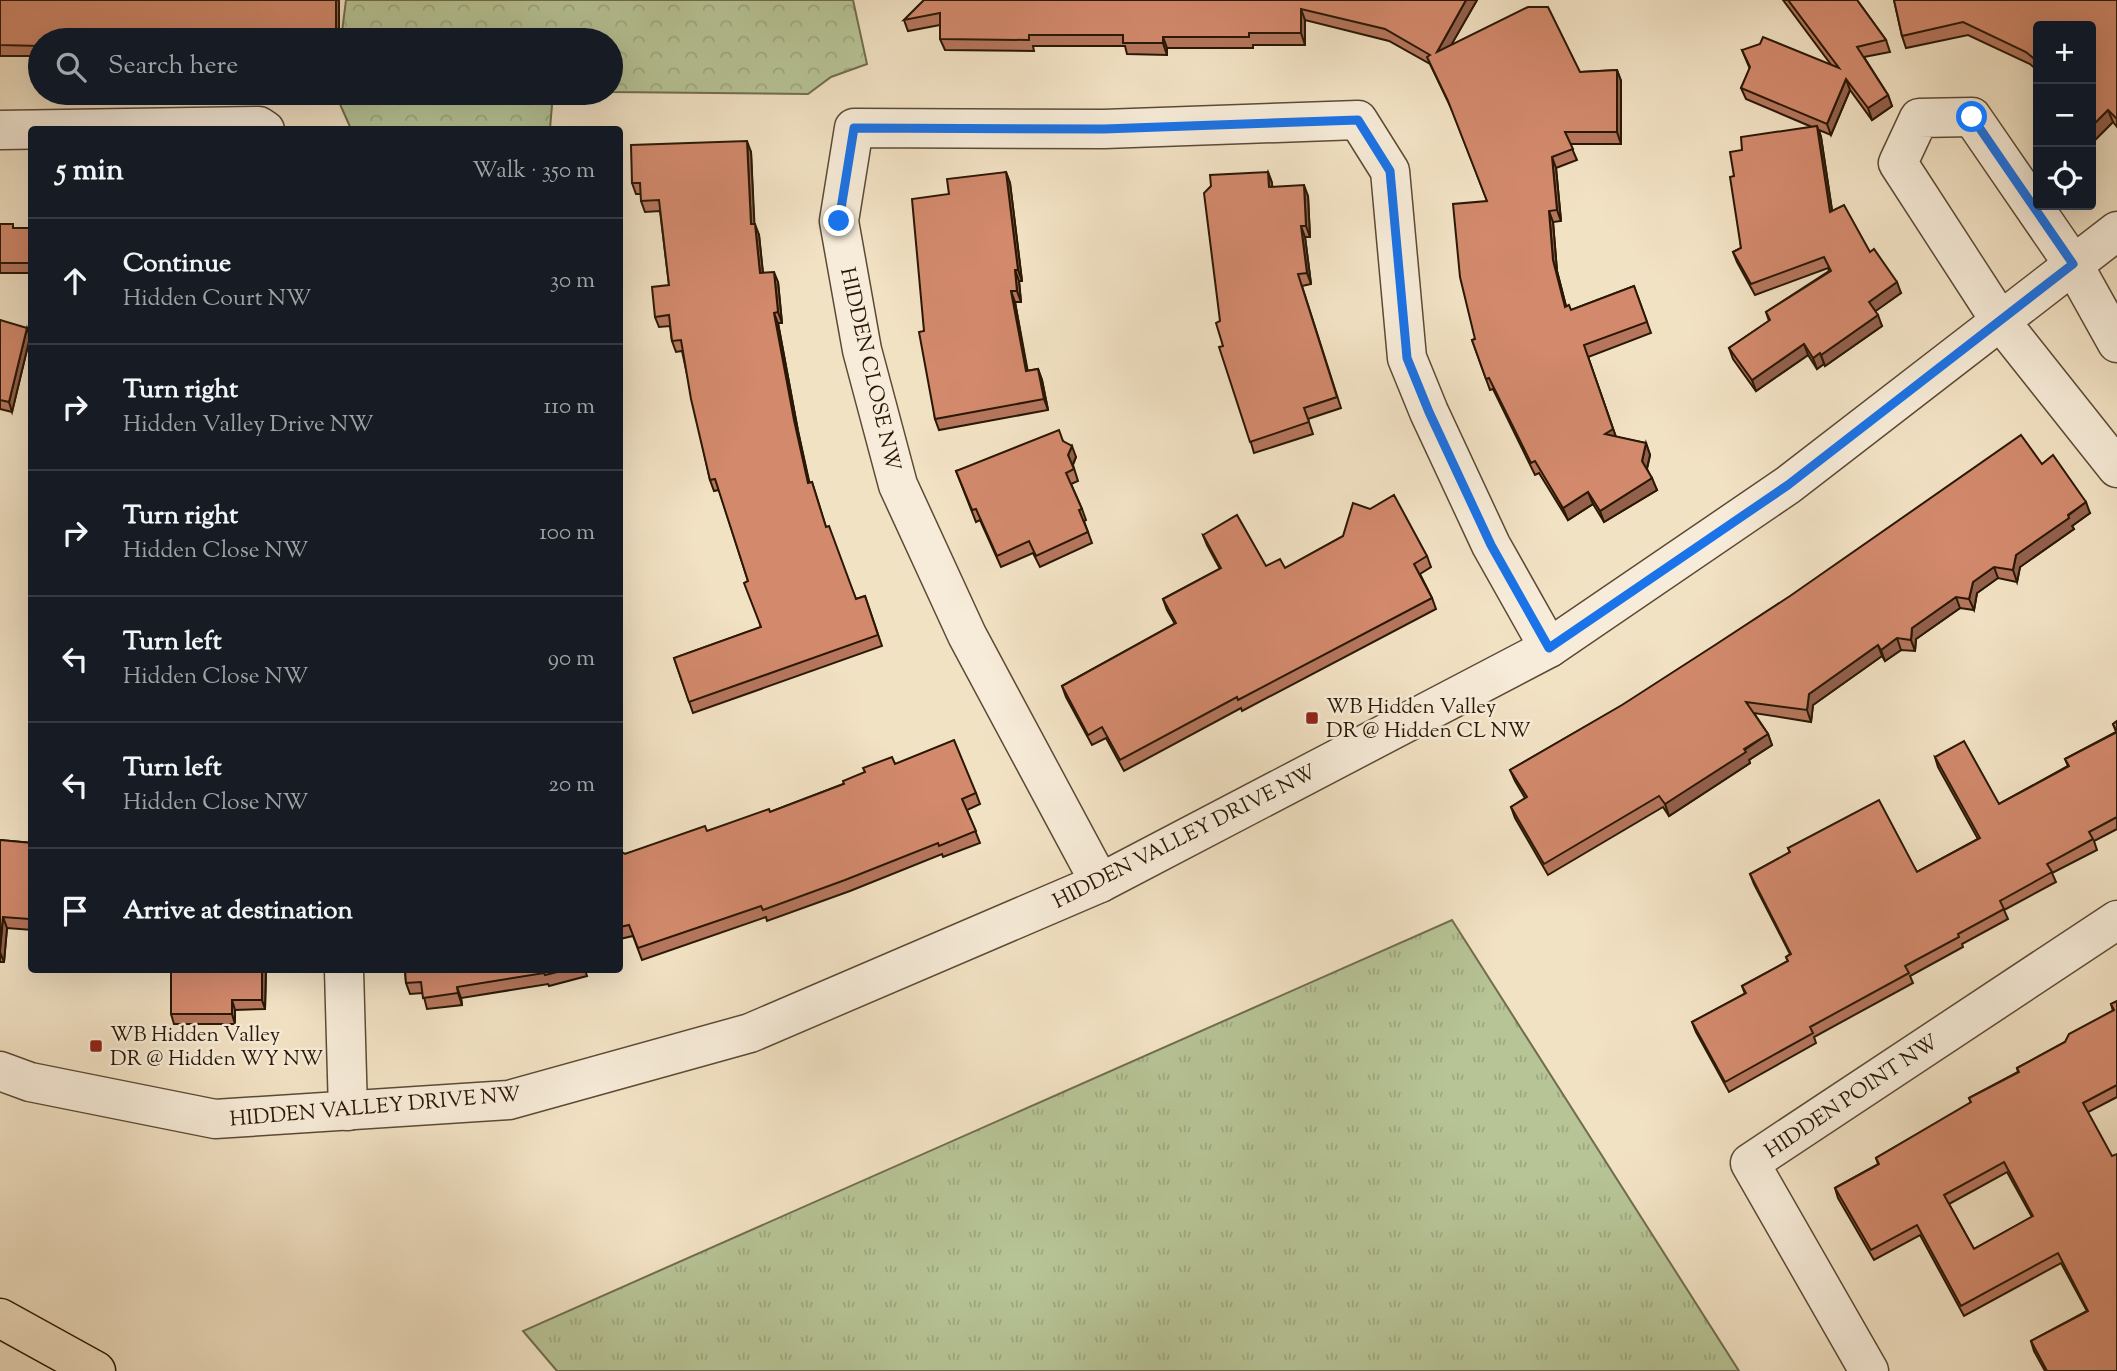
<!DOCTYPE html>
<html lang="en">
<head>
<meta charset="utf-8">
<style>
	:root { --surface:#171b24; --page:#20242c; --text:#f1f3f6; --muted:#9ea1a6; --line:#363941 }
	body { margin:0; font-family:"Sorts Mill Goudy",serif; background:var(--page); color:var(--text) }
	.controls { position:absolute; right:21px; top:21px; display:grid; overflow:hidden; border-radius:7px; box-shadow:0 7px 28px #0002 }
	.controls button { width:63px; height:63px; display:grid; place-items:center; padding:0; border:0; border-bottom:2px solid var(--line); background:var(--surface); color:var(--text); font:35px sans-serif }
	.stop { position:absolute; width:21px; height:21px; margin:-16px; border:5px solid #1a73e8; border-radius:50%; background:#fff }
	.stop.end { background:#1a73e8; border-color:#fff; box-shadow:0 2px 7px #0008 }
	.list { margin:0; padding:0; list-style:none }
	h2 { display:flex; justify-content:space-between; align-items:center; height:91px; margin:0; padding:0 28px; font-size:30px }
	h2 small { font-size:23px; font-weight:400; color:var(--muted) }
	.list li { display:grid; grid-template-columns:46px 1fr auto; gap:21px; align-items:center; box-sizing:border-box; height:126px; padding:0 28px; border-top:2px solid var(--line) }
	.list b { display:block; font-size:26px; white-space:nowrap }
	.list p { margin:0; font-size:23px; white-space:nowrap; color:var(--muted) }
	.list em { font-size:23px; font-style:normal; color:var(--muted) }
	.icon { flex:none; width:38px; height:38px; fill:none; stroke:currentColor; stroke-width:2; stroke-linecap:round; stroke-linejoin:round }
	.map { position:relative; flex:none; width:2117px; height:1371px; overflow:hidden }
	.search { position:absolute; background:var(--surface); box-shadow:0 7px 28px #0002; left:28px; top:28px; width:595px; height:77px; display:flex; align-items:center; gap:18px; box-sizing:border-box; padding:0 24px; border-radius:38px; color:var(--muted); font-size:26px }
	.panel { position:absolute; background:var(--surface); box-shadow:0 7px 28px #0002; left:28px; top:126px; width:595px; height:847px; border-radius:7px }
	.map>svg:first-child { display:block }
	.grass { fill:url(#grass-tufts); stroke:#706e4e; stroke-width:2 }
	.park { fill:url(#park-crowns); stroke:#706e4e; stroke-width:2 }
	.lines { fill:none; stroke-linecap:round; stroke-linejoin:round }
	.minor-casing { stroke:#5c4a35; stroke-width:41 }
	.tertiary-casing { stroke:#5c4a35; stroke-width:41 }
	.primary-casing { stroke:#2a1805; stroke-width:41 }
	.minor { stroke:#f7ecd9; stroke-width:38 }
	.tertiary { stroke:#f7ecd9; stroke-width:38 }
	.primary { stroke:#f2e2c4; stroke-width:38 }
	.wall { fill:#b5765d; stroke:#2a1805; stroke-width:2; fill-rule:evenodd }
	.shaded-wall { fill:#93604c; stroke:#2a1805; stroke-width:2 }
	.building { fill:#d2896c; stroke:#2a1805; stroke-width:2; fill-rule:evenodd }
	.route { stroke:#1a73e8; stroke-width:9 }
	.poi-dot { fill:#8f2418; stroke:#f7ecd9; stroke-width:2.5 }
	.labels { text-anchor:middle; stroke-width:5; stroke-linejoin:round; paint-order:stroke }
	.street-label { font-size:21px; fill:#2a1805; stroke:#f7ecd9 }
	.poi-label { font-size:21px; fill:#2a1805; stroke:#f7ecd9; text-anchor:start }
</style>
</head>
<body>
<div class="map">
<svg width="2117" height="1371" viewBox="0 0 2117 1371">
	<defs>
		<pattern id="grass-tufts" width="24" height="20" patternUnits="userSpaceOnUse" patternTransform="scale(1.75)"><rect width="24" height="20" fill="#b7c496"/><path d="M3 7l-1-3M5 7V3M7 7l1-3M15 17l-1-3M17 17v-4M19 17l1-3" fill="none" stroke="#9ea880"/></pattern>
		<pattern id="park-crowns" width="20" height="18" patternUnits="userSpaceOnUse" patternTransform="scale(1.75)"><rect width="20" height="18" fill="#b7c496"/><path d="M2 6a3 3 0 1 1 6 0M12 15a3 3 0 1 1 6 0" fill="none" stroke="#9ea880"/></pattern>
	</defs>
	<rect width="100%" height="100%" fill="#f2e2c4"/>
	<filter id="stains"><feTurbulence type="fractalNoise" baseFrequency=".00286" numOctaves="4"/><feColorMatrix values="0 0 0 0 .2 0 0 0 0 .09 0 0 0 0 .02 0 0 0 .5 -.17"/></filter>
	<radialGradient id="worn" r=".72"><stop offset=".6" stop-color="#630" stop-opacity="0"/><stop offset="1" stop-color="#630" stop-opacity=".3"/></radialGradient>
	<!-- grass -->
	<polygon class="grass" points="1452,920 1739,1371 557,1371 523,1331"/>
	<!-- park -->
	<g class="park">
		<polygon points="346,0 853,0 867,64 831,77 808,94 611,92 611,40 341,40"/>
		<polygon points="335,93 553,93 550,129 351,129"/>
	</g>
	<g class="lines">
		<defs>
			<g id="minor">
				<polyline points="0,130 259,126 265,130"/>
				<polyline points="2117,343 2073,264 1972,117 1919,118 1898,163 2001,322 2117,468"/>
				<polyline points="1100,883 967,635 898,485 862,350 839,221 854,128 1104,129 1358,120 1390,171 1407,358 1429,412 1491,545 1549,648"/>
				<polyline points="344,970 348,1111"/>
				<polyline points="1869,1371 1750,1163 2117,920"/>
			</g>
			<polyline id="tertiary" points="0,1071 30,1082 215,1119 509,1100 750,1033 1100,883 1549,648 1788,485 2117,231"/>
			<polyline id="primary" points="0,1318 96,1371"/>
		</defs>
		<!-- minor casing -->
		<use href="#minor" class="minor-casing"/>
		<!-- tertiary casing -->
		<use href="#tertiary" class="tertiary-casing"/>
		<!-- primary casing -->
		<use href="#primary" class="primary-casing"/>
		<!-- minor -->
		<use href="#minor" class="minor"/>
		<!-- tertiary -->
		<use href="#tertiary" class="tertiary"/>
		<!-- primary -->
		<use href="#primary" class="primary"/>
	</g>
	<!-- wall -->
	<g class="wall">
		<polygon points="0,0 339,0 339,40 40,40 40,56 0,56"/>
		<polygon points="924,0 1477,0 1451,45 1580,72 1617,70 1621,81 1621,144 1570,144 1577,160 1556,168 1561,221 1553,222 1557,271 1566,306 1571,310 1634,286 1651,333 1588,357 1616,437 1646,443 1650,455 1647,469 1657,490 1604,522 1593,504 1568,520 1539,473 1535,475 1493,389 1490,390 1472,340 1475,339 1487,201 1453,112 1430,64 1389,41 1305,20 1305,45 1253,45 1253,48 1167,48 1167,55 1127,54 1125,46 1033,46 1034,51 945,50 940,39 940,25 908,31 904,20"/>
		<polygon points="1783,0 1857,0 1886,40 1890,52 1864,57 1888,95 1892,106 1872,120 1850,90 1831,135 1819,130 1821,137 1832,211 1870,252 1901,293 1875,311 1882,326 1825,366 1824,364 1817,369 1808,355 1756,391 1733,359 1729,348 1769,321 1766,312 1829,271 1828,268 1755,295 1737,262 1733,252 1741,248 1734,176 1742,150 1812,127 1746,99 1741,88 1750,69 1742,50 1832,66"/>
		<polygon points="1894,0 2117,0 2117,127 2113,122 2091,144 2091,26 2038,26 2038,71 2030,64 1968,35 1906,48 1902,36"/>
		<polygon points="751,152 754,224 759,235 763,273 778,282 782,323 778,323 798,431 809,483 812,482 826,527 856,599 865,596 882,646 693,713 674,658 761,627 748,581 719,490 714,491 710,480 682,351 676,352 672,341 670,326 659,327 655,317 669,285 660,211 645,212 641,201 641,194 636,194 632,183"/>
		<polygon points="1006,172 1010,183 1022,281 1019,281 1021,302 1015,302 1027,371 1038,369 1042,380 1048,410 939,430 935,419 924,331 949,194"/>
		<polygon points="1268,172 1272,183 1272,187 1308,196 1310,237 1305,237 1311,284 1302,286 1341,408 1308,419 1313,434 1254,453 1223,346 1220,321"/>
		<polygon points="0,224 14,228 32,228 32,273 0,273"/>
		<polygon points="0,320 30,337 12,412 0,409"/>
		<polygon points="1063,441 1076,457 1073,465 1078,481 1071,484 1082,509 1086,520 1084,521 1092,543 1040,567 1033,553 1001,567 980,520 976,522 956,471"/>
		<polygon points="2042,464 2090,513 2072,526 2074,529 2020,567 2017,582 1998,578 1977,593 1974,610 1960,608 1916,639 1915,651 1901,650 1885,661 1882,656 1813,705 1811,722 1754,713 1768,734 1772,745 1749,760 1750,763 1669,816 1663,807 1548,875 1515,818 1511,807 1525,798 1515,781 1510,770"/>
		<polygon points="1203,535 1266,566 1285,568 1427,556 1431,567 1420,574 1432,598 1436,609 1242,711 1241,708 1124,771 1106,738 1092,745 1066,697 1062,686 1175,624 1167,610 1163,599 1220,569 1207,545"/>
		<polygon points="2117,721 2117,829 2094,841 2097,850 2052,873 2056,882 2004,910 2008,919 1962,944 1963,947 1910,976 1913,983 1814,1037 1816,1043 1729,1092 1696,1032 1692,1022 1745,994 1742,986 1788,961 1786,957 1790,954 1754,884 1750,874 1790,853 1788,848 1917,872 1978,839 1938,767 1935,757 1999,804 2068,766 2065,759 2116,732 2113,724"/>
		<polygon points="895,764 976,793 980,804 967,810 980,843 943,857 942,854 850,891 767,921 766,917 642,960 633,936 620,939 620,851 625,854 707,831 770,812"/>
		<polygon points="0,840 32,843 32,930 7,928 4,962 0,962"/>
		<polygon points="171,970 266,970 265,1009 235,1010 235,1024 174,1024 171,1014"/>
		<polygon points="405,970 585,970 587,976 549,986 548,984 461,998 462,1005 427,1009 423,993 410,994 406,983"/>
		<path d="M2117 1001V1097L2088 1112 2117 1371H2045L2034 1351 2031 1341 2087 1311 2061 1263 1964 1316 1920 1235 1874 1260 1838 1198 1835 1188 1878 1164 1876 1158 1971 1103 1969 1098 2018 1072 2017 1068 2065 1042 2113 1011 2111 1004ZM2007 1172 2032 1217 1974 1249 1949 1204Z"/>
	</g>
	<!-- shaded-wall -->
	<g class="shaded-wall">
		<polygon points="336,0 339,0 339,40 336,30"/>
		<polygon points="1466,0 1477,0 1441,63 1437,52"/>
		<polygon points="1301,9 1305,20 1305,45 1301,33"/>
		<polygon points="1163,37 1167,48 1167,55 1163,43"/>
		<polygon points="1617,70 1621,81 1621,144 1617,132"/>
		<polygon points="1846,79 1850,90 1831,135 1827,124"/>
		<polygon points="1888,95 1892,106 1872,120 1868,108"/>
		<polygon points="2108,110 2113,122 2091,144 2091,127"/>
		<polygon points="1817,126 1821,137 1834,223 1830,212"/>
		<polygon points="747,141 751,152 755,235 751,224"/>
		<polygon points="1552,157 1556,168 1561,221 1557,210"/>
		<polygon points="1006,172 1010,183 1022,281 1018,270"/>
		<polygon points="1268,172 1272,183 1273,198 1269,187"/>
		<polygon points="1304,185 1308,196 1310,237 1306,226"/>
		<polygon points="1549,211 1553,222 1557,271 1569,318 1565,307 1553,260"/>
		<polygon points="755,224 759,235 764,284 760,273"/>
		<polygon points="1301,226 1305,237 1311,284 1307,273"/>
		<polygon points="1015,270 1019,281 1021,302 1017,291"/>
		<polygon points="774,272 778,282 782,323 778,312"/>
		<polygon points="1897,282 1901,293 1873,313 1869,302"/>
		<polygon points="1011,291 1015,302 1030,383 1026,371"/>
		<polygon points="774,313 778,323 798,431 812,494 808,483 794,420"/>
		<polygon points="1878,315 1882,326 1825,366 1821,355"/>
		<polygon points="27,328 30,337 12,412 9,402"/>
		<polygon points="1804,344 1808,355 1756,391 1752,380"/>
		<polygon points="1820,353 1824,364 1817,369 1813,358"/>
		<polygon points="1588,357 1617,440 1609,445"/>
		<polygon points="1038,369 1042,380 1048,410 1044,399"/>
		<polygon points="1646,443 1650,455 1646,472 1642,461"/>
		<polygon points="1072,446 1076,457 1072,466 1068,455"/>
		<polygon points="1652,478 1657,490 1604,522 1600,511"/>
		<polygon points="1588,492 1593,504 1568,520 1563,508"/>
		<polygon points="2086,502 2090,513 2072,526 2074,529 2020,567 2017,582 2013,570 2016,555"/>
		<polygon points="1994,567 1998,578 1977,593 1974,610 1969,599 1973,582"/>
		<polygon points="1956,597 1960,608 1916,639 1915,651 1911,640 1912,628"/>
		<polygon points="1897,638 1901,650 1885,661 1881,650"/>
		<polygon points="1878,645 1882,656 1813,705 1811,722 1807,710 1809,694"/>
		<polygon points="1768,734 1772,745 1749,760 1750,763 1669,816 1665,804"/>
		<polygon points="32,891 32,925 29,919"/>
		<polygon points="3,917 7,928 4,962 0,952"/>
		<polygon points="262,970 266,970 265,1009 262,1000"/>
		<polygon points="457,987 461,998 462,1005 458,993"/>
		<polygon points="232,1000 235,1010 235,1024 232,1014"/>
	</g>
	<!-- building -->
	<g class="building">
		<polygon points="0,0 336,0 336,30 236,32 236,36 132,36 132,40 40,40 40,46 0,45"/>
		<polygon points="924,0 1466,0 1437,52 1528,7 1548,7 1580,72 1617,70 1617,132 1565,132 1573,149 1552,157 1557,210 1549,211 1553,260 1565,307 1569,305 1571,310 1634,286 1647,322 1584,345 1613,429 1605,434 1646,443 1642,461 1652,478 1600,511 1588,492 1563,508 1535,461 1531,463 1489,378 1486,379 1472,340 1475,339 1460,277 1453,204 1487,201 1448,101 1427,57 1430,55 1385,29 1301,9 1301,33 1249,33 1249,37 1163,37 1163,43 1123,43 1123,35 1029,35 1029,40 940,39 940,13 904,20"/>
		<polygon points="1788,0 1857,0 1886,40 1857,47 1888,95 1868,108 1846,79 1827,124 1741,88 1750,67 1742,50 1760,44 1763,37 1839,68"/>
		<polygon points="1894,0 2117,0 2117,119 2108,110 2091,127 2091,26 2038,26 2038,62 2026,52 1963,22 1902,36"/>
		<polygon points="1817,126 1830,212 1844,205 1870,252 1874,249 1897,282 1869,302 1878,315 1821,355 1820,353 1813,358 1804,344 1752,380 1729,348 1770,320 1766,312 1831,271 1824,257 1751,284 1733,252 1741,248 1730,177 1734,176 1730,152 1742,150 1741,137"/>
		<polygon points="747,141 751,224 755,224 760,273 774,272 778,312 774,313 794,420 808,483 812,482 826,527 829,526 856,599 865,596 878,635 689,702 674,658 761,627 744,583 748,581 715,479 710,480 691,399 681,340 672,341 669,315 655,317 652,287 669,285 659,200 641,201 640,183 632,183 631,145"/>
		<polygon points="1006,172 1018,270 1015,270 1017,291 1011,291 1026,371 1038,369 1044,399 935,419 919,332 924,331 912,199 949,194 947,179"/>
		<polygon points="1268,172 1269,187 1304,185 1306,226 1301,226 1307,273 1298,274 1337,397 1304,408 1309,422 1250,442 1219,347 1223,346 1216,323 1220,321 1204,193 1211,186 1210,175"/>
		<polygon points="0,224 13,224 13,228 32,228 32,263 0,263"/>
		<polygon points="0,320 27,328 9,402 0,400"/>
		<polygon points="1059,430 1063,441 1072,446 1068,455 1074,469 1066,473 1082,509 1079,510 1088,532 1036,556 1029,541 997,556 976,509 972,510 956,471"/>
		<polygon points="2021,435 2042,464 2053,455 2086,502 2068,515 2069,518 2016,555 2013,570 1994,567 1973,582 1969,599 1956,597 1912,628 1911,640 1897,638 1881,650 1878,645 1809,694 1807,710 1746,702 1768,734 1744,749 1746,752 1665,804 1659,796 1544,864 1511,807 1527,797 1510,770 1622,705 1715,645 1790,596"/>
		<polygon points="1394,495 1427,556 1414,564 1432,598 1238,700 1237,697 1120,760 1102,727 1088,735 1062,686 1176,623 1163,599 1221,568 1203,535 1237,515 1266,566 1280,559 1285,568 1343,536 1353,503 1370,509"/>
		<polygon points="2117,721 2117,817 2089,832 2093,839 2047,864 2052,872 2000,901 2004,909 1958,934 1959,937 1905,966 1909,973 1810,1027 1813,1033 1725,1082 1692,1022 1746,993 1742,986 1788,961 1786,957 1791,954 1750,874 1790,852 1788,848 1879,800 1917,872 1980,838 1935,757 1964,741 1999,804 2069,766 2065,759 2117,732 2113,724"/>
		<polygon points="954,740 976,793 962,799 976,831 939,846 938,843 845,880 763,910 761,906 638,948 629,925 620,927 620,851 625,854 705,826 707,831 769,809 770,812 844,784 843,781 865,772 863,768 892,757 895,764"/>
		<polygon points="0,840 32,843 32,891 29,919 3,917 0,947"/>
		<polygon points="171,970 262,970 262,1000 232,1000 232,1014 171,1014"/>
		<polygon points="405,970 565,970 545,975 544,973 457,987 458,993 423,998 421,982 406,983"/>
		<path d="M2117 1001V1085L2083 1103 2112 1156 2117 1154V1371H2047L2031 1341 2088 1311 2058 1253 1961 1306 1917 1225 1871 1250 1835 1188 1879 1164 1876 1158 1971 1102 1969 1098 2019 1072 2017 1068 2065 1042 2069 1034 2114 1010 2111 1004ZM2004 1162 2033 1216 1974 1249 1944 1195Z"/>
	</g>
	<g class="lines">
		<!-- route -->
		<polyline class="route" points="839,221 854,128 1104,129 1358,120 1390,171 1407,358 1429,412 1491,545 1549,648 1788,485 2073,264 1972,117"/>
	</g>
	<!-- markers -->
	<g class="poi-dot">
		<rect x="1305" y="711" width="14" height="14" rx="3.5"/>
		<rect x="89" y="1039" width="14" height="14" rx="3.5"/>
	</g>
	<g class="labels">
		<!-- street labels -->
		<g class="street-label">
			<text transform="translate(871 369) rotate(77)" y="7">HIDDEN CLOSE NW</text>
			<text transform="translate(1184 836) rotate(-27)" y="7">HIDDEN VALLEY DRIVE NW</text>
			<text transform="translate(1851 1096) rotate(-34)" y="7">HIDDEN POINT NW</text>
			<text transform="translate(375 1106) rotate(-5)" y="7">HIDDEN VALLEY DRIVE NW</text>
		</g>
		<!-- poi labels -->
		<g class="poi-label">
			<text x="1326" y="713">WB Hidden Valley<tspan x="1326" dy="24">DR @ Hidden CL NW</tspan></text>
			<text x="110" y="1041">WB Hidden Valley<tspan x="110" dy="24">DR @ Hidden WY NW</tspan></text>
		</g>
	</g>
	<rect width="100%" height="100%" filter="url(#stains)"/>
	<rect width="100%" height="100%" fill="url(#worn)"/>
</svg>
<div class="controls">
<button>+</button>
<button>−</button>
<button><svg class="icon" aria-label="locate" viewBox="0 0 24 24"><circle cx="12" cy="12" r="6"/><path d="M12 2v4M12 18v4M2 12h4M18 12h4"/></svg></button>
</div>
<div class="stop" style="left:1972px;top:117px"></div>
<div class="stop end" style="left:839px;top:221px"></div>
<div class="search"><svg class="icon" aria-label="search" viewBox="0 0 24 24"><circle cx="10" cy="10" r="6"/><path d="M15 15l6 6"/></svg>Search here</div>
<section class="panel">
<h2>5 min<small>Walk · 350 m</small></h2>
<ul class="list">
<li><svg class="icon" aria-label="ahead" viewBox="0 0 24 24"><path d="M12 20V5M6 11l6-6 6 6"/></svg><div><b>Continue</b><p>Hidden Court NW</p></div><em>30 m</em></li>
<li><svg class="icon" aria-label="right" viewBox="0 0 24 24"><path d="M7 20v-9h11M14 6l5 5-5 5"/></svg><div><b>Turn right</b><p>Hidden Valley Drive NW</p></div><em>110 m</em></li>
<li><svg class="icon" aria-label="right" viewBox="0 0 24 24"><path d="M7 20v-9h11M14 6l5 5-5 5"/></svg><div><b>Turn right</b><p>Hidden Close NW</p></div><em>100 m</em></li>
<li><svg class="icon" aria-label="left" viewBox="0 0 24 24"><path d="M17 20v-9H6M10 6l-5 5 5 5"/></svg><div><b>Turn left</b><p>Hidden Close NW</p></div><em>90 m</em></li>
<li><svg class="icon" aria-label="left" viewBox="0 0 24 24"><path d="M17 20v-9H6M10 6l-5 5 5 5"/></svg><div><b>Turn left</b><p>Hidden Close NW</p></div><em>20 m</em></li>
<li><svg class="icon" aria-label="arrive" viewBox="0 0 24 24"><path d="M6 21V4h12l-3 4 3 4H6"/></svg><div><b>Arrive at destination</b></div></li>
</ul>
</section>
</div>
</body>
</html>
